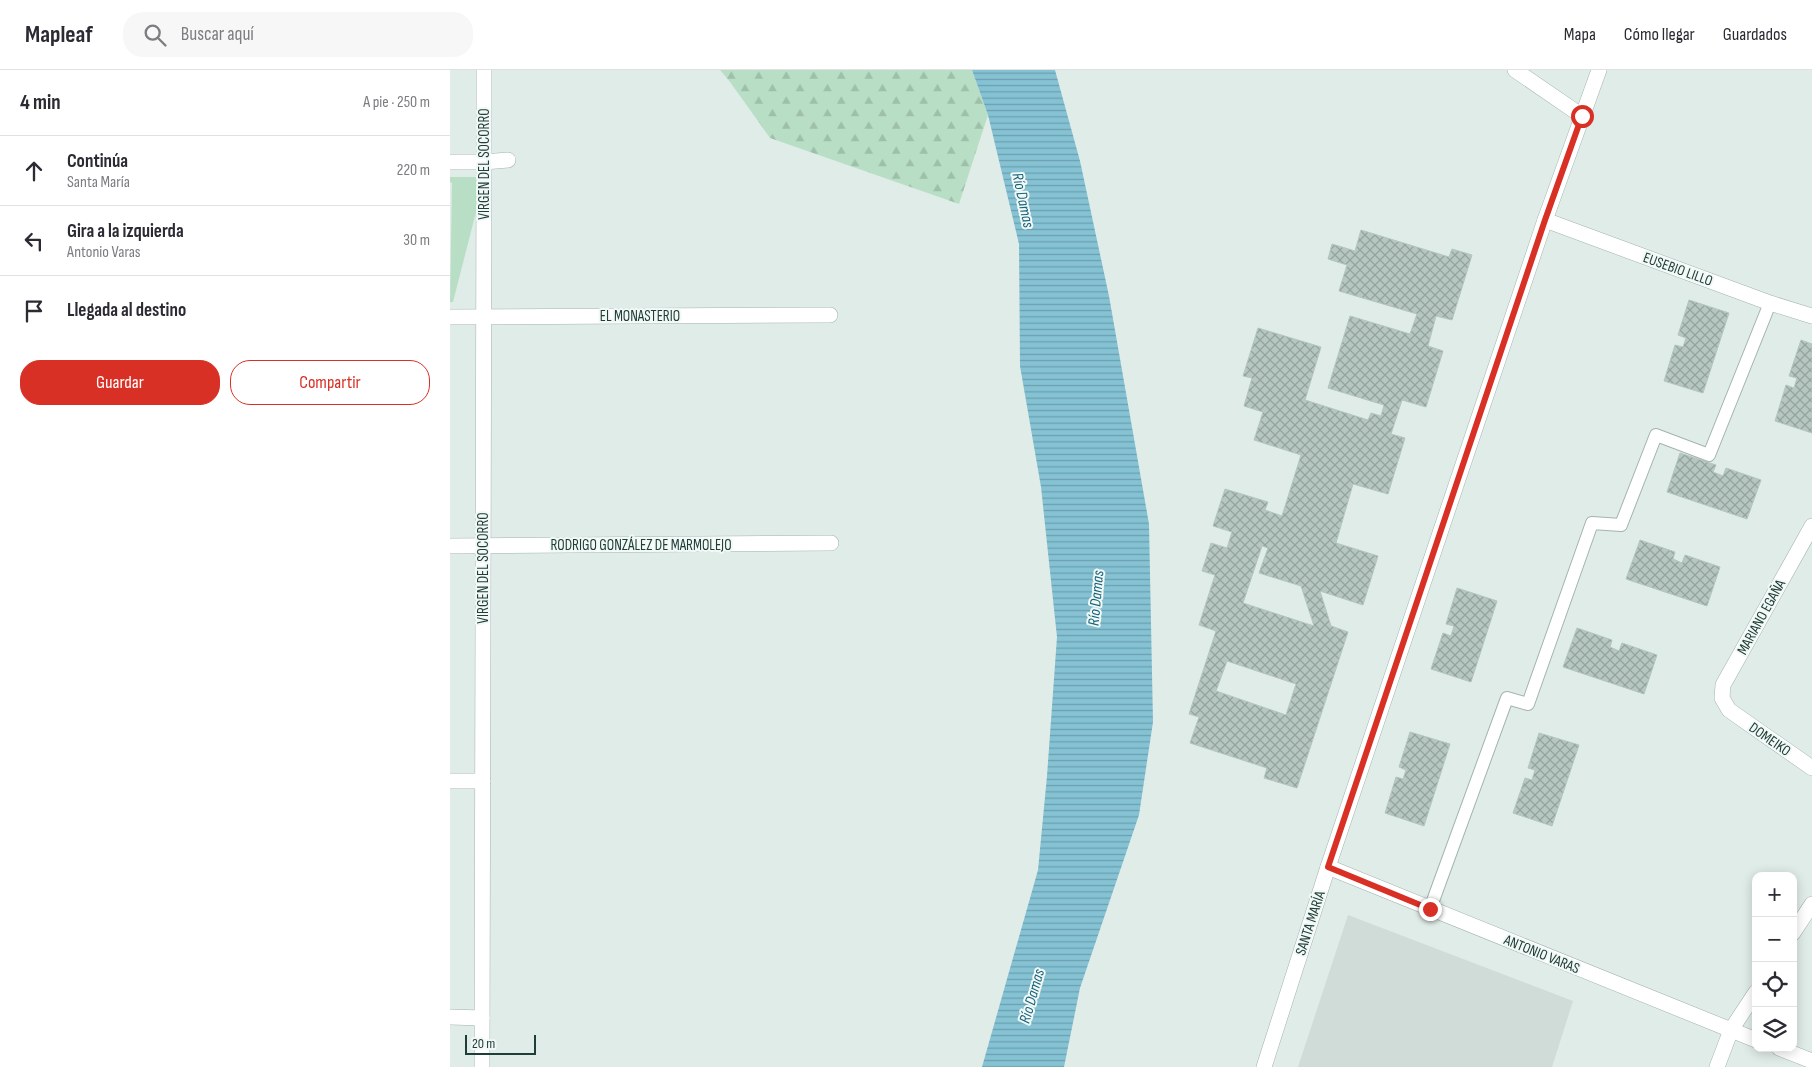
<!DOCTYPE html>
<html lang="es">
<head>
<meta charset="utf-8">
<style>
	:root { --surface:#fff; --page:#f7f7f7; --text:#2b2b33; --muted:#7c7c81; --line:#e1e1e2; --accent:#d93025 }
	body { margin:0; font-family:"Sofia Sans Condensed",sans-serif; background:var(--page); color:var(--text) }
	.controls { position:absolute; right:15px; bottom:15px; display:grid; overflow:hidden; border-radius:10px; box-shadow:0 2px 12px #0003 }
	.controls button { width:45px; height:45px; display:grid; place-items:center; padding:0; border:0; border-bottom:1px solid var(--line); background:var(--surface); color:var(--text); font:25px sans-serif }
	.scale { position:absolute; left:15px; bottom:12px; width:71px; box-sizing:border-box; padding-left:5px; border:2px solid #203e38; border-top:0; font-size:14px; line-height:18px; white-space:nowrap; color:#203e38; -webkit-text-stroke:4px #f1f8f5; paint-order:stroke }
	.stop { position:absolute; width:15px; height:15px; margin:-11px; border:4px solid #d93025; border-radius:50%; background:#fff }
	.stop.end { background:#d93025; border-color:#fff; box-shadow:0 1px 5px #0008 }
	.list { margin:0; padding:0; list-style:none }
	h2 { display:flex; justify-content:space-between; align-items:center; height:65px; margin:0; padding:0 20px; font-size:21px }
	h2 small { font-size:16px; font-weight:400; color:var(--muted) }
	.list li { display:grid; grid-template-columns:32px 1fr auto; gap:15px; align-items:center; box-sizing:border-box; height:70px; padding:0 20px; border-top:1px solid var(--line) }
	.list b { display:block; font-size:19px; white-space:nowrap }
	.list p { margin:0; font-size:16px; white-space:nowrap; color:var(--muted) }
	.list em { font-size:16px; font-style:normal; color:var(--muted) }
	.actions { display:flex; gap:10px; padding:15px 20px }
	.actions a { flex:1; padding:11px 0; border:1px solid var(--accent); border-radius:20px; text-align:center; font-size:18px; color:var(--accent) }
	.actions .main { background:var(--accent); color:#fff }
	.icon { flex:none; width:28px; height:28px; fill:none; stroke:currentColor; stroke-width:2; stroke-linecap:round; stroke-linejoin:round }
	.map { position:relative; flex:none; width:1362px; height:997px; overflow:hidden }
	header { display:flex; align-items:center; gap:30px; box-sizing:border-box; height:70px; padding:0 25px; background:var(--surface); border-bottom:1px solid var(--line) }
	header strong { font-size:24px }
	nav { display:flex; gap:28px; margin-inline-start:auto; font-size:18px }
	.search { width:350px; height:45px; background:var(--page); display:flex; align-items:center; gap:12px; box-sizing:border-box; padding:0 18px; border-radius:20px; color:var(--muted); font-size:19px }
	main { display:flex }
	aside { flex:1; background:var(--surface) }
	.map>svg:first-child { display:block }
	.built { fill:#cfdcd7 }
	.green { fill:#b8dfc5 }
	.forest { fill:url(#forest-firs) }
	.water { fill:url(#water-rules) }
	.building { fill:url(#building-cross-hatch); stroke:#b3c6bf; fill-rule:evenodd }
	.lines { fill:none; stroke-linecap:round; stroke-linejoin:round }
	.service-casing { stroke:#a3b4b0; stroke-width:14 }
	.minor-casing { stroke:#a3b4b0; stroke-width:16 }
	.tertiary-casing { stroke:#a3b4b0; stroke-width:16 }
	.service { stroke:#fff; stroke-width:12 }
	.minor { stroke:#fff; stroke-width:15 }
	.tertiary { stroke:#fff; stroke-width:15 }
	.route { stroke:#d93025; stroke-width:6 }
	.labels { text-anchor:middle; stroke-width:4; stroke-linejoin:round; paint-order:stroke }
	.street-label { font-size:15px; fill:#203e38; stroke:#f1f8f5 }
	.water-label { font-size:16px; font-style:italic; fill:#17647d; stroke:#f1f8f5 }
</style>
</head>
<body>
<header>
<strong>Mapleaf</strong>
<div class="search"><svg class="icon" aria-label="search" viewBox="0 0 24 24"><circle cx="10" cy="10" r="6"/><path d="M15 15l6 6"/></svg>Buscar aquí</div>
<nav><a>Mapa</a><a>Cómo llegar</a><a>Guardados</a></nav>
</header>
<main>
<aside>
<h2>4 min<small>A pie · 250 m</small></h2>
<ul class="list">
<li><svg class="icon" aria-label="ahead" viewBox="0 0 24 24"><path d="M12 20V5M6 11l6-6 6 6"/></svg><div><b>Continúa</b><p>Santa María</p></div><em>220 m</em></li>
<li><svg class="icon" aria-label="left" viewBox="0 0 24 24"><path d="M17 20v-9H6M10 6l-5 5 5 5"/></svg><div><b>Gira a la izquierda</b><p>Antonio Varas</p></div><em>30 m</em></li>
<li><svg class="icon" aria-label="arrive" viewBox="0 0 24 24"><path d="M6 21V4h12l-3 4 3 4H6"/></svg><div><b>Llegada al destino</b></div></li>
</ul>
<div class="actions"><a class="main">Guardar</a><a>Compartir</a></div>
</aside>
<div class="map">
<svg width="1362" height="997" viewBox="0 0 1362 997">
	<defs>
		<pattern id="forest-firs" width="22" height="20" patternUnits="userSpaceOnUse" patternTransform="scale(1.25)"><rect width="22" height="20" fill="#b8dfc5"/><path d="M5 1l3.5 6h-7zM16 11l3.5 6h-7z" fill="#9ec0aa"/></pattern>
		<pattern id="water-rules" width="6" height="5" patternUnits="userSpaceOnUse" patternTransform="scale(1.25)"><rect width="6" height="5" fill="#85c2d4"/><path d="M0 2.5h6" fill="none" stroke="#6c9fad"/></pattern>
		<pattern id="building-cross-hatch" width="8" height="8" patternUnits="userSpaceOnUse" patternTransform="scale(1.25)"><rect width="8" height="8" fill="#b6c7c1"/><path d="M0 0l8 8M0 8l8-8" fill="none" stroke="#94a39e"/></pattern>
	</defs>
	<rect width="100%" height="100%" fill="#e0ece8"/>
	<!-- built -->
	<polygon class="built" points="898,845 1123,931 1102,997 848,997"/>
	<!-- green -->
	<polygon class="green" points="0,107 35,107 3,232 0,232 2,113 0,112"/>
	<!-- forest -->
	<polygon class="forest" points="270,0 522,0 538,45 509,134 320,68 280,12"/>
	<!-- water -->
	<polygon class="water" points="522,0 605,0 630,91 659,226 699,454 703,652 689,745 630,918 614,997 532,997 588,800 597,706 607,567 591,417 570,296 569,174 538,45"/>
	<!-- building -->
	<g class="building">
		<path d="M911 160 999 187 1002 179 1022 185 1002 250 986 246 978 276 993 281 976 337 952 330 941 364 955 368 938 424 903 414 886 473 928 486 913 535 870 521 881 556 898 562 847 718 814 708 817 698 740 673 749 647 739 644 766 561 749 555 765 505 752 501 761 473 777 478 782 462 763 456 775 419 818 432 815 440 832 446 851 385 804 370 813 342 794 336 802 308 793 306 808 258 871 277 855 330 918 350 921 343 931 346 934 335 878 318 900 246 960 264 967 244 889 221 897 195 878 189 882 174 905 181ZM812 476 818 478 809 503 851 516 864 556 793 533ZM777 591 846 614 836 645 766 621Z"/>
		<polygon points="1239,230 1279,243 1253,323 1214,311 1225,275 1233,277 1236,268 1228,265"/>
		<polygon points="1351,270 1362,274 1362,363 1325,351 1336,315 1344,318 1347,308 1339,306"/>
		<polygon points="1230,383 1266,395 1263,402 1273,406 1276,398 1311,410 1297,449 1217,422"/>
		<polygon points="1190,470 1225,482 1223,489 1232,493 1235,485 1270,497 1257,536 1176,509"/>
		<polygon points="1007,518 1047,531 1021,612 981,599 993,563 1001,566 1004,556 996,554"/>
		<polygon points="1127,558 1162,570 1160,577 1169,581 1172,573 1207,585 1194,624 1113,597"/>
		<polygon points="960,662 1000,674 974,756 935,743 946,707 953,709 956,700 949,697"/>
		<polygon points="1089,663 1129,675 1102,756 1063,743 1075,708 1082,710 1085,700 1078,698"/>
	</g>
	<g class="lines">
		<defs>
			<polyline id="service" points="980,839 1057,628 1078,634 1142,453 1171,455 1206,365 1259,385 1320,233"/>
			<g id="minor">
				<polyline points="1095,150 1320,233 1362,246"/>
				<polyline points="0,247 380,245"/>
				<polyline points="1362,456 1273,615 1272,628 1279,640 1362,698"/>
				<polyline points="0,476 381,473"/>
				<polyline points="0,711 33,711"/>
				<polyline points="878,797 1306,970"/>
				<polyline points="0,947 32,948"/>
				<polyline points="1329,978 1362,991"/>
				<polyline points="32,997 34,92 58,90"/>
			</g>
			<g id="tertiary">
				<polyline points="1065,0 1132,46"/>
				<polyline points="0,92 34,92 34,0"/>
				<polyline points="1343,863 1362,834"/>
				<polyline points="814,997 878,797 1095,150 1149,0"/>
				<polyline points="1267,997 1281,960 1306,922"/>
			</g>
		</defs>
		<!-- service casing -->
		<use href="#service" class="service-casing"/>
		<!-- minor casing -->
		<use href="#minor" class="minor-casing"/>
		<!-- tertiary casing -->
		<use href="#tertiary" class="tertiary-casing"/>
		<!-- service -->
		<use href="#service" class="service"/>
		<!-- minor -->
		<use href="#minor" class="minor"/>
		<!-- tertiary -->
		<use href="#tertiary" class="tertiary"/>
	</g>
	<g class="lines">
		<!-- route -->
		<polyline class="route" points="980,839 878,797 1095,150 1132,46"/>
	</g>
	<g class="labels">
		<!-- street labels -->
		<g class="street-label">
			<text transform="translate(34 94) rotate(-90)" y="5">VIRGEN DEL SOCORRO</text>
			<text transform="translate(1228 199) rotate(20)" y="5">EUSEBIO LILLO</text>
			<text x="190" y="251">EL MONASTERIO</text>
			<text x="191" y="480">RODRIGO GONZÁLEZ DE MARMOLEJO</text>
			<text transform="translate(33 498) rotate(-90)" y="5">VIRGEN DEL SOCORRO</text>
			<text transform="translate(1311 547) rotate(-61)" y="5">MARIANO EGAÑA</text>
			<text transform="translate(1320 669) rotate(35)" y="5">DOMEIKO</text>
			<text transform="translate(860 853) rotate(-72)" y="5">SANTA MARÍA</text>
			<text transform="translate(1092 884) rotate(22)" y="5">ANTONIO VARAS</text>
		</g>
		<!-- water labels -->
		<g class="water-label">
			<text transform="translate(574 130) rotate(78)" y="6">Río Damas</text>
			<text transform="translate(645 528) rotate(-85)" y="6">Río Damas</text>
			<text transform="translate(581 926) rotate(-74)" y="6">Río Damas</text>
		</g>
	</g>
</svg>
<div class="controls">
<button>+</button>
<button>−</button>
<button><svg class="icon" aria-label="locate" viewBox="0 0 24 24"><circle cx="12" cy="12" r="6"/><path d="M12 2v4M12 18v4M2 12h4M18 12h4"/></svg></button>
<button><svg class="icon" aria-label="layers" viewBox="0 0 24 24"><path d="M12 4l9 5-9 5-9-5zM3 14l9 5 9-5"/></svg></button>
</div>
<div class="scale">20 m</div>
<div class="stop" style="left:1132px;top:46px"></div>
<div class="stop end" style="left:980px;top:839px"></div>
</div>
</main>
</body>
</html>
